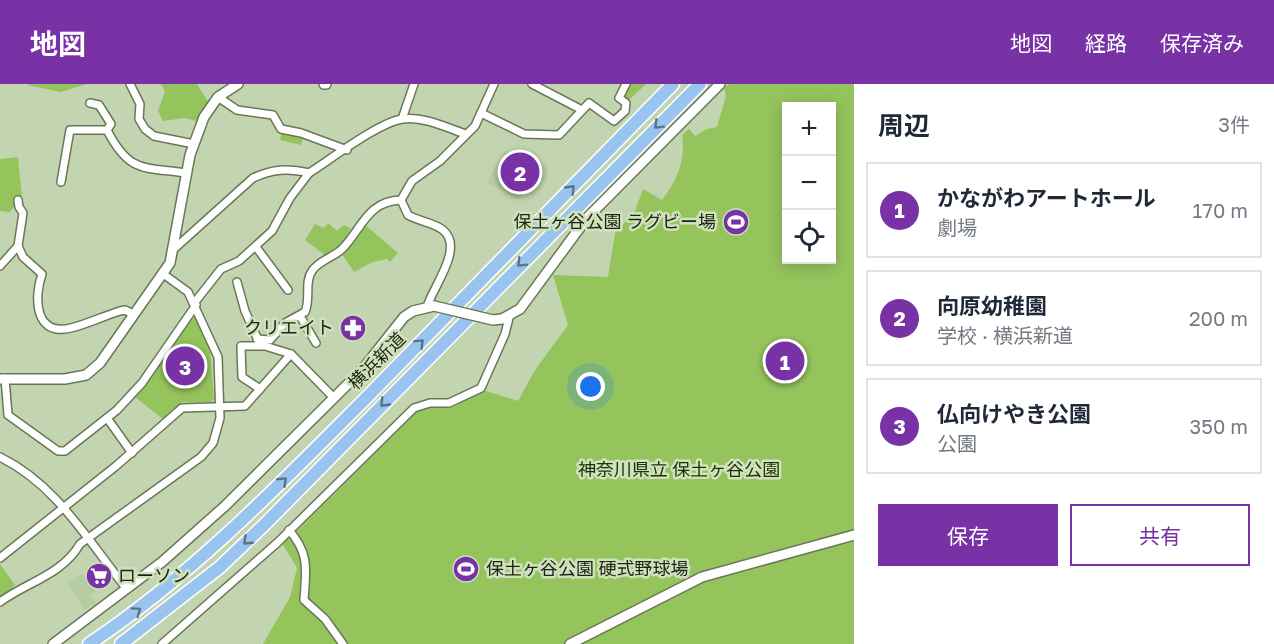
<!DOCTYPE html>
<html lang="ja">
<head>
<meta charset="utf-8">
<style>
	:root { --surface:#fff; --page:#f6f6f7; --text:#1f2937; --muted:#747a83; --line:#e0e1e3; --accent:#7932a5 }
	body { margin:0; font-family:"Golos Text","Noto Sans JP",sans-serif; background:var(--page); color:var(--text) }
	.controls { position:absolute; right:18px; top:18px; display:grid; overflow:hidden; border-radius:0px; box-shadow:0 3px 15px #0003 }
	.controls button { width:54px; height:54px; display:grid; place-items:center; padding:0; border:0; border-bottom:2px solid var(--line); background:var(--surface); color:var(--text); font:30px sans-serif }
	.you { position:absolute; left:591px; top:303px; width:21px; height:21px; margin:-15px; border:4px solid #fff; border-radius:50%; background:#1a73e8; box-shadow:0 0 0 9px #1a73e833 }
	.badge { display:grid; place-items:center; width:39px; height:39px; border-radius:50%; background:var(--accent); color:#fff; font-size:20px; font-weight:700 }
	.pin { position:absolute; translate:-50% -50%; border:3px solid #fff; box-shadow:0 2px 6px #0006 }
	.list { margin:0; padding:0; list-style:none }
	h2 { display:flex; justify-content:space-between; align-items:center; height:78px; margin:0; padding:0 24px; font-size:26px }
	h2 small { font-size:20px; font-weight:400; color:var(--muted) }
	.list li { display:grid; grid-template-columns:39px 1fr auto; gap:18px; align-items:center; box-sizing:border-box; height:96px; margin:0 12px 12px; padding:0 12px; border:2px solid var(--line); border-radius:0px }
	.list b { display:block; font-size:22px; white-space:nowrap }
	.list p { margin:0; font-size:20px; white-space:nowrap; color:var(--muted) }
	.list em { font-size:20px; font-style:normal; color:var(--muted) }
	.actions { display:flex; gap:12px; padding:18px 24px }
	.actions a { flex:1; padding:14px 0; border:2px solid var(--accent); border-radius:0px; text-align:center; font-size:21px; color:var(--accent) }
	.actions .main { background:var(--accent); color:#fff }
	.icon { flex:none; width:33px; height:33px; fill:none; stroke:currentColor; stroke-width:2; stroke-linecap:round; stroke-linejoin:round }
	.map { position:relative; flex:none; width:854px; height:560px; overflow:hidden }
	header { display:flex; align-items:center; gap:36px; box-sizing:border-box; height:84px; padding:0 30px; background:var(--accent); color:#fff }
	header strong { font-size:28px }
	nav { display:flex; gap:33px; margin-inline-start:auto; font-size:21px }
	main { display:flex }
	aside { flex:1; background:var(--surface) }
	.map>svg:first-child { display:block }
	.built { fill:#b7cda1 }
	.green { fill:#95c45d; fill-rule:evenodd }
	.lines { fill:none; stroke-linecap:round; stroke-linejoin:round }
	.street-casing { stroke:#687857; stroke-width:10 }
	.secondary-casing { stroke:#687857; stroke-width:12 }
	.highway-casing { stroke:#fff; stroke-width:15 }
	.street { stroke:#fff; stroke-width:7 }
	.secondary { stroke:#fff; stroke-width:9 }
	.highway { stroke:#9ac4f0; stroke-width:12 }
	.secondary-bridge-casing { stroke:#687857; stroke-width:12; stroke-linecap:butt }
	.secondary-bridge { stroke:#fff; stroke-width:9 }
	.oneway { stroke:#5b7382 }
	.labels { text-anchor:middle; stroke-width:5; stroke-linejoin:round; paint-order:stroke }
	.poi-label { font-size:18px; fill:#1c2215; stroke:#cfe2bc; text-anchor:end }
	.street-label { font-size:18px; fill:#1c2215; stroke:#cfe2bc }
	.park-label { font-size:18px; fill:#1d3100; stroke:#cfe2bc }
</style>
</head>
<body>
<header>
<strong>地図</strong>
<nav><a>地図</a><a>経路</a><a>保存済み</a></nav>
</header>
<main>
<div class="map">
<svg width="854" height="560" viewBox="0 0 854 560">
	<rect width="100%" height="100%" fill="#c2d5b0"/>
	<!-- built -->
	<g class="built">
		<polygon points="505,67 548,83 545,94 518,116 487,98"/>
		<polygon points="83,489 96,508 91,511 96,519 84,526 68,499"/>
	</g>
	<!-- green -->
	<g class="green">
		<polygon points="87,0 60,8 28,1 28,0"/>
		<polygon points="161,0 197,0 209,19 196,37 185,34 163,37 158,27 165,7"/>
		<polygon points="629,0 646,0 628,17 623,10"/>
		<path d="M729 0H854V560H263L290 513 297 484 282 459 298 446 416 328 426 323H453L483 306 518 317 535 286 568 241 553 191 608 193 615 149 635 127 643 105 662 116C677 96 686 77 682 51L689 45 695 52 707 45 717 43 726 12 724 4ZM786 22H832V176H786Z"/>
		<polygon points="282,47 304,52 301,61 280,56"/>
		<polygon points="18,73 22,113 10,128 0,127 0,75"/>
		<polygon points="328,139 337,147 344,141 351,144 339,164 326,172 305,156 315,140 324,144"/>
		<polygon points="364,140 398,169 390,178 387,175 373,178 354,188 342,170"/>
		<polygon points="190,234 196,234 210,266 214,315 211,318 182,318 163,335 135,313"/>
		<polygon points="0,480 15,501 0,515"/>
	</g>
	<g class="lines">
		<defs>
			<g id="street">
				<polyline points="130,0 140,20 139,35 145,45 154,52 194,60"/>
				<polyline points="532,0 582,26"/>
				<polyline points="218,13 237,26 273,31 281,45 301,49 347,66"/>
				<polyline points="90,19 99,21 111,40 107,46"/>
				<polyline points="481,29 524,50 559,51 589,19 614,37 625,27 626,19 619,14 626,0"/>
				<polyline points="402,35 414,0"/>
				<path d="M61 98 70 46H107C129 89 143 83 186 89"/>
				<path d="M18 162 23 173 42 190C34 213 34 253 71 244 87 240 104 232 120 227L125 226 133 230"/>
				<polyline points="256,163 288,206"/>
				<path d="M174 165 253 94C273 85 287 84 309 89 331 75 378 39 402 35 423 32 446 43 465 50"/>
				<polyline points="0,182 18,162 23,129 19,123 18,116"/>
				<polyline points="237,198 245,227 259,258"/>
				<polyline points="195,218 221,185 239,177 272,147 290,114 309,89"/>
				<path d="M427 223C432 204 465 164 443 146 435 139 418 137 408 131L401 116 412 97 440 77 475 42 494 0"/>
				<polyline points="300,232 316,259"/>
				<path d="M257 255 270 256 285 239 305 228C311 215 304 198 312 187 318 177 334 173 342 165 362 145 367 117 401 116"/>
				<polyline points="5,294 8,331 58,367 65,367 117,326 142,299 196,221"/>
				<polyline points="260,305 242,293 241,262 265,262 291,270"/>
				<polyline points="107,334 132,369"/>
				<path d="M0 373C57 401 88 457 127 505"/>
				<path d="M289 446C310 470 306 486 304 516L325 535 343 560"/>
				<polyline points="0,474 116,382 182,324 245,322 291,270 334,314"/>
				<path d="M0 518C27 498 62 491 80 460L201 373 213 359 220 334 218 273 188 208 162 189"/>
				<polyline points="162,560 277,459 414,324 430,319 449,319 481,304 505,250 509,234"/>
			</g>
			<g id="secondary">
				<polyline points="324,0 326,0"/>
				<polyline points="502,235 520,225 587,134 720,0"/>
				<polyline points="0,295 65,295 86,291 100,279 170,179 190,71 204,33 218,13 238,0"/>
				<polyline points="53,560 162,478 225,422 362,286 404,233 413,227 434,222"/>
				<polyline points="570,560 702,493 854,451"/>
			</g>
			<g id="highway">
				<path d="M89 560C194 490 280 400 369 311 471 208 572 104 673 0"/>
				<polyline points="121,560 220,483 264,441 700,0"/>
			</g>
		</defs>
		<!-- street casing -->
		<use href="#street" class="street-casing"/>
		<!-- secondary casing -->
		<use href="#secondary" class="secondary-casing"/>
		<!-- highway casing -->
		<use href="#highway" class="highway-casing"/>
		<!-- street -->
		<use href="#street" class="street"/>
		<!-- secondary -->
		<use href="#secondary" class="secondary"/>
		<!-- highway -->
		<use href="#highway" class="highway"/>
		<defs>
			<polyline id="secondary-bridge" points="434,222 493,236 502,235"/>
		</defs>
		<!-- secondary-bridge casing -->
		<use href="#secondary-bridge" class="secondary-bridge-casing"/>
		<!-- secondary-bridge -->
		<use href="#secondary-bridge" class="secondary-bridge"/>
	</g>
	<!-- one-way arrows -->
	<defs><path id="oneway-chevron" d="M-2-3.5L2.5 0L-2 3.5" fill="none" stroke-width="1.6" stroke-linecap="round" stroke-linejoin="round" transform="scale(1.5)"/></defs>
	<g class="oneway">
		<use href="#oneway-chevron" transform="translate(658 41) rotate(135)"/>
		<use href="#oneway-chevron" transform="translate(571 105) rotate(-46)"/>
		<use href="#oneway-chevron" transform="translate(521 179) rotate(135)"/>
		<use href="#oneway-chevron" transform="translate(420 259) rotate(-45)"/>
		<use href="#oneway-chevron" transform="translate(384 319) rotate(134)"/>
		<use href="#oneway-chevron" transform="translate(283 397) rotate(-44)"/>
		<use href="#oneway-chevron" transform="translate(247 457) rotate(137)"/>
		<use href="#oneway-chevron" transform="translate(137 527) rotate(-35)"/>
	</g>
	<!-- icons -->
	<defs>
		<symbol id="stadium-disc" viewBox="-11 -11 22 22"><circle r="9.5" fill="#7932a5" stroke="#cfe2bc"/><path d="M0-5a6.5 5 0 1 0 0 10a6.5 5 0 1 0 0-10ZM-3.5-1.8h7v3.6h-7Z" fill="#fff"/></symbol>
		<symbol id="pharmacy-disc" viewBox="-11 -11 22 22"><circle r="9.5" fill="#7932a5" stroke="#cfe2bc"/><path d="M-2-6h4v4h4v4h-4v4h-4v-4h-4v-4h4Z" fill="#fff"/></symbol>
		<symbol id="supermarket-disc" viewBox="-11 -11 22 22"><circle r="9.5" fill="#7932a5" stroke="#cfe2bc"/><path d="M-6-5.5h2.5l.6 2H6L4.5 2H-2.5L-4.4-4H-6ZM-1.5 3.2a1.3 1.3 0 1 0 .1 0ZM3 3.2a1.3 1.3 0 1 0 .1 0Z" fill="#fff"/></symbol>
	</defs>
	<g fill-rule="evenodd">
		<use href="#stadium-disc" x="721" y="123" width="30" height="30"/>
		<use href="#pharmacy-disc" x="338" y="229" width="30" height="30"/>
		<use href="#stadium-disc" x="451" y="470" width="30" height="30"/>
		<use href="#supermarket-disc" x="84" y="477" width="30" height="30"/>
	</g>
	<g class="labels">
		<!-- poi labels -->
		<g class="poi-label">
			<text x="716" y="144">保土ヶ谷公園 ラグビー場</text>
			<text x="334" y="250">クリエイト</text>
			<text x="486" y="491" text-anchor="start">保土ヶ谷公園 硬式野球場</text>
			<text x="118" y="498" text-anchor="start">ローソン</text>
		</g>
		<!-- street labels -->
		<g class="street-label">
			<text transform="translate(377 277) rotate(-45)" y="6">横浜新道</text>
		</g>
		<!-- park labels -->
		<g class="park-label">
			<text x="679" y="392">神奈川県立 保土ヶ谷公園</text>
		</g>
	</g>
</svg>
<div class="controls">
<button>+</button>
<button>−</button>
<button><svg class="icon" aria-label="locate" viewBox="0 0 24 24"><circle cx="12" cy="12" r="6"/><path d="M12 2v4M12 18v4M2 12h4M18 12h4"/></svg></button>
</div>
<div class="you"></div>
<div class="pin badge" style="left:785px;top:277px">1</div>
<div class="pin badge" style="left:520px;top:88px">2</div>
<div class="pin badge" style="left:185px;top:282px">3</div>
</div>
<aside>
<h2>周辺<small>3件</small></h2>
<ul class="list">
<li><span class="badge">1</span><div><b>かながわアートホール</b><p>劇場</p></div><em>170 m</em></li>
<li><span class="badge">2</span><div><b>向原幼稚園</b><p>学校 · 横浜新道</p></div><em>200 m</em></li>
<li><span class="badge">3</span><div><b>仏向けやき公園</b><p>公園</p></div><em>350 m</em></li>
</ul>
<div class="actions"><a class="main">保存</a><a>共有</a></div>
</aside>
</main>
</body>
</html>
